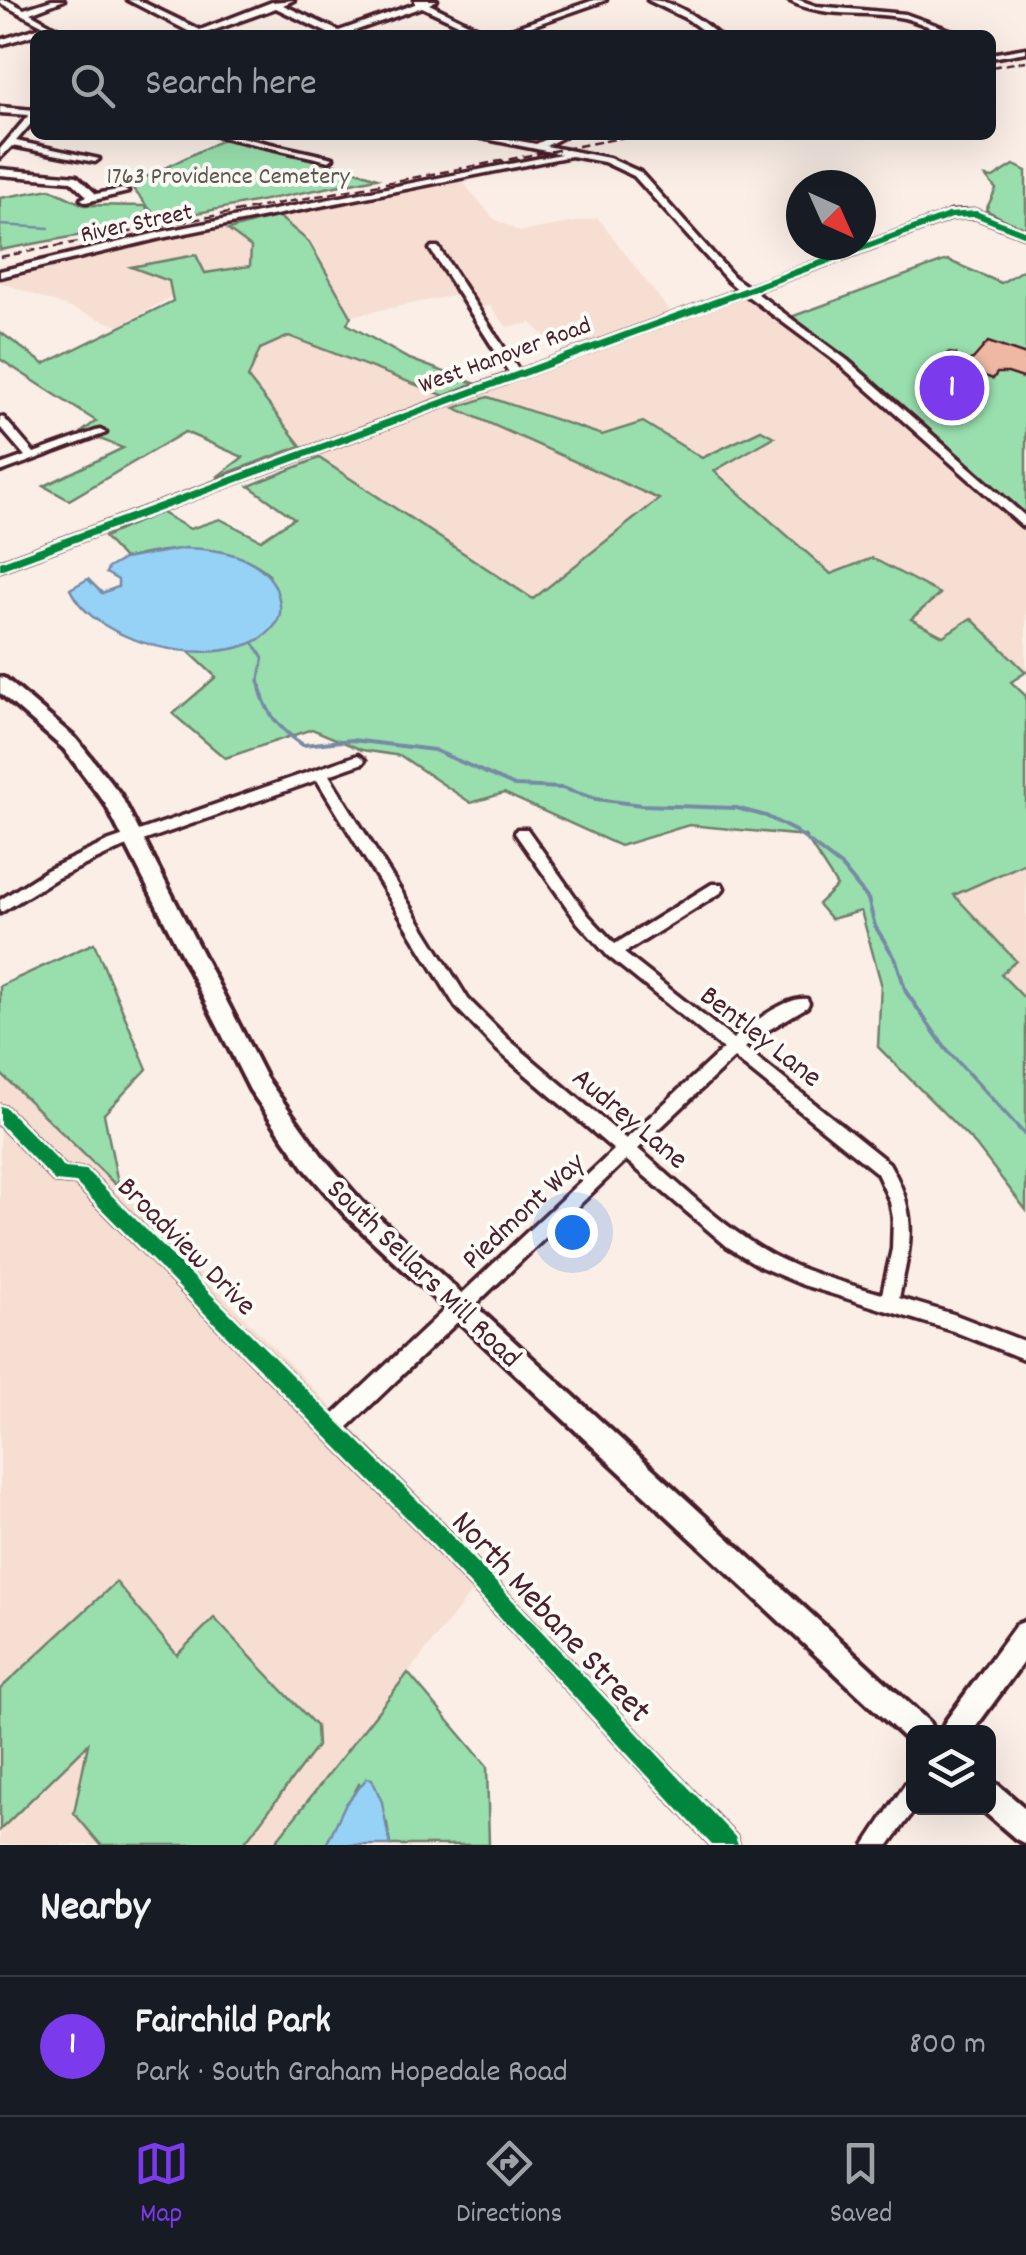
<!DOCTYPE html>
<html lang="en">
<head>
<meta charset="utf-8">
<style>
	:root { --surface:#171b24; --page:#242831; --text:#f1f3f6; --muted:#9ea1a6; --line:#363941; --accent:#7c3aed }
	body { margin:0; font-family:Dekko,sans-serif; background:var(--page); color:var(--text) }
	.controls { position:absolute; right:30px; bottom:30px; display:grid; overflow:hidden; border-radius:15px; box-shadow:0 10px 40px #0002 }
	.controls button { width:90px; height:90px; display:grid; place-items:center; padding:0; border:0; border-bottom:2px solid var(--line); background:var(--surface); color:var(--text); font:50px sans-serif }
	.compass { position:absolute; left:786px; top:170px; width:90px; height:90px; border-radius:50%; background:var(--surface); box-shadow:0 10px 40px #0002; rotate:135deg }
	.you { position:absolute; left:572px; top:1232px; width:35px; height:35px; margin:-25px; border:8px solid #fff; border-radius:50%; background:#1a73e8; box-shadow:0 0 0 15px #1a73e833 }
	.badge { display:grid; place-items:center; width:65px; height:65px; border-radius:50%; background:var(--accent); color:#fff; font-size:32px; font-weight:700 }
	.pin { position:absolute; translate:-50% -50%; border:5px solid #fff; box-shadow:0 2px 10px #0006 }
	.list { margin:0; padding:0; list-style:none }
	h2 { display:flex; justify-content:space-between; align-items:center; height:130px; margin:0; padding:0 40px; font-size:42px }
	h2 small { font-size:32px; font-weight:400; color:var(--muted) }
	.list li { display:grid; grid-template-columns:65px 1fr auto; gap:30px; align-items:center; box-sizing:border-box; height:140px; padding:0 40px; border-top:2px solid var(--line) }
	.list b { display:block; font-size:38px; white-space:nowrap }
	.list p { margin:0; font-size:32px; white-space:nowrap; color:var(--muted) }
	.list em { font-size:32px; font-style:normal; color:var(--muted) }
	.icon { flex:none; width:55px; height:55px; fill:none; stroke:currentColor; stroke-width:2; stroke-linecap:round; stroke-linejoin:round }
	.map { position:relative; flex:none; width:1026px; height:1845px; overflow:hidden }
	.search { position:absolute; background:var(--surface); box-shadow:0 10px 40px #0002; left:30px; right:30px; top:30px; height:110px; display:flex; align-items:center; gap:25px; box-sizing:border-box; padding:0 35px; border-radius:15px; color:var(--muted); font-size:38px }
	.sheet { height:270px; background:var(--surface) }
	nav { display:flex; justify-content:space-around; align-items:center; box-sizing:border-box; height:140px; border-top:2px solid var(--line); background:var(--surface); font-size:28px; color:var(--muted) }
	nav a { display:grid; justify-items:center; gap:5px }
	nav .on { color:var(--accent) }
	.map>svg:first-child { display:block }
	.built { fill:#f6ded2 }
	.green { fill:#98dfad; stroke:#717f6c; stroke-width:2.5 }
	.water { fill:#95d2f6; stroke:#778aa5; stroke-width:2.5 }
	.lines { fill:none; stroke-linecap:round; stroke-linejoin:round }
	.stream-far1 { stroke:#778aa5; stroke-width:2.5 }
	.stream { stroke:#778aa5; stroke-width:4 }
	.building { fill:#eeb8a2; stroke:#4a1f2b; stroke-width:2.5 }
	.minor-casing { stroke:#4a1f2b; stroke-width:7 }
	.major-casing { stroke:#4a1f2b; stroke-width:8 }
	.minor { fill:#fdfcf7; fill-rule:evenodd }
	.major { fill:#fdfcf7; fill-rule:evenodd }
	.rail { stroke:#4a1f2b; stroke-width:2.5; stroke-dasharray:9 5; stroke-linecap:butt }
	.cycleway-casing { stroke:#fdfcf7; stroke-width:6 }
	.cycleway { fill:#00873e; fill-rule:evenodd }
	.labels { text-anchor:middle; stroke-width:8; stroke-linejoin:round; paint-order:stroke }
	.far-park-label { font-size:25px; fill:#615952; stroke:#fdfcf7 }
	.far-street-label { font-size:25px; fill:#4a1f2b; stroke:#fdfcf7 }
	.street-label { font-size:30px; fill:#4a1f2b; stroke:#fdfcf7 }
	.near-street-label { font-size:35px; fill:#4a1f2b; stroke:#fdfcf7 }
</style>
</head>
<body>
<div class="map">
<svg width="1026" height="1845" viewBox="0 0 1026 1845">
	<rect width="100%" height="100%" fill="#faeee6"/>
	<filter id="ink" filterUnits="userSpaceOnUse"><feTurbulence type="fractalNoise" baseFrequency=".01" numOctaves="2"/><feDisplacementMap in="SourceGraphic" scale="20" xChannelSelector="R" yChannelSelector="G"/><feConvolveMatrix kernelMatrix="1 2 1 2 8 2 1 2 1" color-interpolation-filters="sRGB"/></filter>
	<g filter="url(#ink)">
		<!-- built -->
		<g class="built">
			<polygon points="462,181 494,219 520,232 598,218 676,320 742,295 865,385 1026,531 1026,672 971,619 943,636 910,618 939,595 832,574 702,458 643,422 602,435 489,397 457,409 660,499 533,600 302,449 248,378 256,360 254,354 281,334 382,361 445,396 562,352 531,323 507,327 490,306 474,309 460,294 351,316 309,242 196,283 119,326 0,282 0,277 159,240"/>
			<polygon points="1026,797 1026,1000 1000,973 1016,961 908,847"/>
			<polygon points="0,1073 119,1188 489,1570 273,1845 0,1845"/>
		</g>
		<!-- green -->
		<g class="green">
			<path d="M224 139 339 165 377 178 162 220C151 214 138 194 130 185Z"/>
			<polygon points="1014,165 1026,171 1026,230 986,210 996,189 986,177 993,178"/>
			<polygon points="50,189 84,205 146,206 152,222 0,250 0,198"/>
			<polygon points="278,216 309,242 351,316 347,324 407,358 474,383 445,396 289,336 260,349 248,378 301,446 217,477 243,457 185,432 69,500 44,486 123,448 82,432 96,421 0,359 0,332 44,364 173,301 169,281 131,267 196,255 205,273 250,266 251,247 228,230"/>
			<polygon points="947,260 1001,283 1026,268 1026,519 791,317"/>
			<path d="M488 397 602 435 643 422 702 458 761 430 774 437 714 471 831 574 872 558 940 594 911 619 943 636 971 618 1026 672 1011 682 1026 696V863L954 895 1016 961 1001 974 1026 1000V1210L975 1144 878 1047 881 983 861 911 831 919 818 904 837 886 805 836 689 825 620 846 504 793 471 803 401 756 362 750 312 729 225 758 173 714 216 677 188 651 251 643 277 623 269 574C229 540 171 547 124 559L104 537 160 512 190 529 220 519 261 540 294 518 249 486 319 458 533 599 659 499 455 408Z"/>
			<polygon points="94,943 147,1069 104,1114 119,1188 0,1073 0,986"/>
			<polygon points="116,1582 177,1655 214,1618 316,1726 317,1746 243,1845 101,1845 74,1813 88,1744 0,1830 0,1689"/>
			<polygon points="408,1673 487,1766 489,1845 390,1845 387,1823 359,1784 326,1845 273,1845"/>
		</g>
		<!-- water -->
		<g class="water">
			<path d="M185 548C225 549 275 558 280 605 282 619 274 629 263 637 212 670 96 645 70 589L88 579 102 593 118 587V580L106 573 108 568 124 559Z"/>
			<polygon points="367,1778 372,1779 382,1802 390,1845 326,1845 345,1805"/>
		</g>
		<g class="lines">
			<!-- stream-far1 -->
			<g class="stream-far1">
				<polyline points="0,225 49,228"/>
				<polyline points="253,642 263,658 259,683"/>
			</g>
			<!-- stream -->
			<path class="stream" d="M259 681C263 710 279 729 303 745L352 740 434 750 515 786 562 788 596 799 641 805 736 808 766 816 795 831 842 867 868 899 875 926 896 960 906 992 946 1049 1026 1136"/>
		</g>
		<!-- building -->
		<polygon class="building" points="988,342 1026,355 1026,379 1008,373 997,373 993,379 946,362 948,353 956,354 957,365 973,359"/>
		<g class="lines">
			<defs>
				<g id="minor">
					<polygon points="0,0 7,0 24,9 52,0 64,0 30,13 69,35 59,35 50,30 0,45 0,40 44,26 0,3"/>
					<polygon points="128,0 138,0 200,30 272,2 294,0 283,5 339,31 415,4 415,0 437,0 429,4 492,35 482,35 422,7 343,35 332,35 276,8 206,33 207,35 190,35 192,33"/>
					<polygon points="594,0 606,0 506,35 494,35"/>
					<path d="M648 0C674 0 700 19 718 35H709L687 19Z"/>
					<path d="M788 0H799L816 6 905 14 964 35C942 35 925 23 904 18 865 10 823 19 788 0Z"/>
					<polygon points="1026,48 1026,52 991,58 991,54"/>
					<polygon points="0,107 35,110 35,119 16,141 99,159 95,162 12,146 0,158 0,149 29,115 0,113"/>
					<polygon points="214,135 231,135 333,158 329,161"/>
					<polygon points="467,135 485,135 536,144 556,135 567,135 546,146 609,158 640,172 734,277 748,287 951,212 976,211 1026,231 1026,237 975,217 952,218 754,291 847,360 1026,517 1026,527 1022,526 839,364 745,294 0,570 0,562 510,374 430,249 432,247 438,247 519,371 739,290 728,281 634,176 604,162 571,156 161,238 0,277 0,271 161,232 561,154"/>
					<polygon points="0,169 77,176 96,194 123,189 128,192 86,202 81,199 87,196 71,181 0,175"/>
					<polygon points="0,417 4,418 34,453 96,431 100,430 106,433 0,472 0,465 25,456 0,427"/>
					<path d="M358 755 365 760 363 763 329 775 468 999 508 1039 626 1139 723 1049 608 956 578 923 515 833 517 829H527L588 915 615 944 712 884H722L724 888 722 892 624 953 733 1039C749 1025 787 996 807 999L809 1003 807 1007 760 1035 745 1048 889 1163C919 1215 911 1242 899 1298L953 1314 1026 1342V1360L953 1331 803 1285 761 1267 728 1247 626 1160 346 1429 437 1520 735 1837 738 1845H712L423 1534 76 1183 55 1181 0 1124V1106L6 1108 65 1168 86 1170 332 1416 614 1150 496 1049 456 1007 317 780 117 850 57 878 0 913V900L47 870 107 842ZM734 1058 877 1173 890 1202 893 1218 892 1249 882 1294C845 1283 806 1273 772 1255 723 1228 681 1185 638 1149Z"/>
					<polygon points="914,1780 914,1808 916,1808 889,1845 865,1845 906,1783"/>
				</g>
				<g id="major">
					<polygon points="0,677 6,679 76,739 120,794 266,1078 322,1156 362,1202 929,1722 933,1732 914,1732 914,1744 909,1742 346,1216 306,1170 250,1090 105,803 64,749 0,693"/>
					<polygon points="1026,1621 1026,1658 972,1732 941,1732 945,1722 1016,1625"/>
					<polygon points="988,1781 998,1785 1026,1809 1026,1844 1016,1839 980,1808 988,1808"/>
				</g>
			</defs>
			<!-- minor casing -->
			<use href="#minor" class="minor-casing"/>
			<!-- major casing -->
			<use href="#major" class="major-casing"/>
			<!-- minor -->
			<use href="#minor" class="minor"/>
			<!-- major -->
			<use href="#major" class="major"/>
			<!-- rail -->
			<g class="rail">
				<polyline points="991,67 1026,61"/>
				<polyline points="0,257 636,135"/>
			</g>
			<defs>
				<g id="cycleway">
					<polygon points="976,211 1026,231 1026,237 975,217 952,218 0,570 0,562 948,213"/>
					<polygon points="0,1106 6,1108 65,1168 86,1170 437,1520 735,1837 738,1845 712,1845 423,1534 76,1183 55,1181 0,1124"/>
				</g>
			</defs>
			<!-- cycleway casing -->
			<use href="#cycleway" class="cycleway-casing"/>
			<!-- cycleway -->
			<use href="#cycleway" class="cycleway"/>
		</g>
	</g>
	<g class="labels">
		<!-- far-park labels -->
		<g class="far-park-label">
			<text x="228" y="183">1763 Providence Cemetery</text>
		</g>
		<!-- far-street labels -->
		<g class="far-street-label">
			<text transform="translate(136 221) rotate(-12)" y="9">River Street</text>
			<text transform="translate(504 353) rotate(-20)" y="9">West Hanover Road</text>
		</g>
		<!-- street labels -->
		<g class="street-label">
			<text transform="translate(762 1035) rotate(38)" y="10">Bentley Lane</text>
			<text transform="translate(631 1117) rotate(40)" y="10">Audrey Lane</text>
			<text transform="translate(522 1210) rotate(-43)" y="10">Piedmont Way</text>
			<text transform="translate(188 1245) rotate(45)" y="10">Broadview Drive</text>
			<text transform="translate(425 1272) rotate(44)" y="10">South Sellars Mill Road</text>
		</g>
		<!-- near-street labels -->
		<g class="near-street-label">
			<text transform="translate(553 1615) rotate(47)" y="12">North Mebane Street</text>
		</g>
	</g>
</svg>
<div class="controls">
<button><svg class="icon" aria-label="layers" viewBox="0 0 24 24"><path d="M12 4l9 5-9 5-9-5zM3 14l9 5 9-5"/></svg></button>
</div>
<svg class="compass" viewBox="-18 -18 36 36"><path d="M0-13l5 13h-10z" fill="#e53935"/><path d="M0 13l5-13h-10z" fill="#9ea1a6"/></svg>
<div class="you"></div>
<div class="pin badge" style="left:952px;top:388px">1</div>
<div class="search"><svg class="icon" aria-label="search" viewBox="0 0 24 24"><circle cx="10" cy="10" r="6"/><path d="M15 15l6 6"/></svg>Search here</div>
</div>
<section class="sheet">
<h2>Nearby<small></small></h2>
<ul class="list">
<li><span class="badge">1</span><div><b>Fairchild Park</b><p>Park · South Graham Hopedale Road</p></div><em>800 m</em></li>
</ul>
</section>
<nav>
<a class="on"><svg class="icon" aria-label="map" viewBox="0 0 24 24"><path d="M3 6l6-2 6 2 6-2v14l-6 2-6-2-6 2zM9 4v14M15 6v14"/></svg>Map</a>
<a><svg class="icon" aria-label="directions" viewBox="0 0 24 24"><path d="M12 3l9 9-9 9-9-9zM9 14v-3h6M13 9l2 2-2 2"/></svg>Directions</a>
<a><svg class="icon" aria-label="saved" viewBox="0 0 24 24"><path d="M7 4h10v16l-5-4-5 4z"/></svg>Saved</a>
</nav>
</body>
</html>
